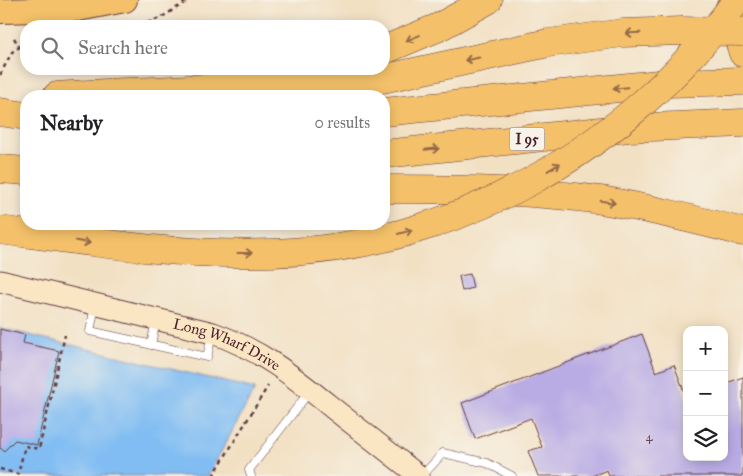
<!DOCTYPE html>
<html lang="en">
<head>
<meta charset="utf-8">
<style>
	:root { --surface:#fff; --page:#f6f6f6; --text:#202124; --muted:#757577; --line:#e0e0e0 }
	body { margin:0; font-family:"IM FELL Great Primer",serif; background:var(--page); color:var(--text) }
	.controls { position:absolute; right:15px; bottom:15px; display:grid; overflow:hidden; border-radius:10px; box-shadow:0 2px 12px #0003 }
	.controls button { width:45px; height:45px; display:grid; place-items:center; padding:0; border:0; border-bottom:1px solid var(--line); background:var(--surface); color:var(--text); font:25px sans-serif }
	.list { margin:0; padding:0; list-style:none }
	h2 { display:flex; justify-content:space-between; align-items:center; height:65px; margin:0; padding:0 20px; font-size:21px }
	h2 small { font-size:16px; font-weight:400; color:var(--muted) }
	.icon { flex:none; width:28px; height:28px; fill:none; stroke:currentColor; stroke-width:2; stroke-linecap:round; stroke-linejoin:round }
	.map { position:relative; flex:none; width:743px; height:476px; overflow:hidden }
	.search { position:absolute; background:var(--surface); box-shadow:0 2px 12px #0003; left:20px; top:20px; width:370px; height:55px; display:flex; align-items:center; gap:12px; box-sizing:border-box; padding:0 18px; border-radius:20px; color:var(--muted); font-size:19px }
	.panel { position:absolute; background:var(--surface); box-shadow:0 2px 12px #0003; left:20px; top:90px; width:370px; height:140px; border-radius:20px }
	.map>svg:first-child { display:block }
	.water { fill:#81bdf3; stroke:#666e8f }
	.building { fill:#b9ace4 }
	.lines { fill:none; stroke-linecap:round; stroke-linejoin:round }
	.lane-casing { stroke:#633c42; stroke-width:9 }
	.secondary-casing { stroke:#633c42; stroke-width:23 }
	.primary-casing { stroke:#633c42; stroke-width:26 }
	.highway-casing { stroke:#633c42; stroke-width:29 }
	.path { stroke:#633c42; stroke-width:2.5; stroke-dasharray:4 4; stroke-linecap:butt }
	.lane { stroke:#fff; stroke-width:8 }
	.secondary { stroke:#fbe6c4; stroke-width:21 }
	.primary { stroke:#f4c16b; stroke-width:24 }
	.highway { stroke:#f4c16b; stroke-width:28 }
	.highway-bridge-casing { stroke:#633c42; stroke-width:29; stroke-linecap:butt }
	.highway-bridge { stroke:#f4c16b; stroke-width:28 }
	.oneway { stroke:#966848 }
	.labels { text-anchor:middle; stroke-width:4; stroke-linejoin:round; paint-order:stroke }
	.number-label { font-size:12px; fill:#664259 }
	.shield { fill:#f7f3e8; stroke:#7e5f64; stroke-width:1 }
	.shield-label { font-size:14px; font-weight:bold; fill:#4a1f2b }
	.street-label { font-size:15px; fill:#4a1f2b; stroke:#f7f3e8 }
</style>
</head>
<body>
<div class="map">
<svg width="743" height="476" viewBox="0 0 743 476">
	<rect width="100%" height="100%" fill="#f7f3e8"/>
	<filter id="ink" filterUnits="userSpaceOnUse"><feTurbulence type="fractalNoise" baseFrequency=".02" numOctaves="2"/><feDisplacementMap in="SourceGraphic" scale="10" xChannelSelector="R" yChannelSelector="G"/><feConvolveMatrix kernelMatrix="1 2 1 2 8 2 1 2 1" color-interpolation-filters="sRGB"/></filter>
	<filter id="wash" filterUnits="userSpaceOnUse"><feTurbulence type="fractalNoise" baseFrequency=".0096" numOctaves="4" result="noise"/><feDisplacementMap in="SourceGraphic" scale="20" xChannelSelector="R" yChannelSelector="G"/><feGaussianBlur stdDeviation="1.12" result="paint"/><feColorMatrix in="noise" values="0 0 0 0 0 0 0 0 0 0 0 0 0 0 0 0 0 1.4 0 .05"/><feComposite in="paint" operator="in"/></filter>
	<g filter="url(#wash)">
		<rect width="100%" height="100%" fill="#f2e0c3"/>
		<!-- water -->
		<polygon class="water" points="0,328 255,389 208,476 0,476"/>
		<g id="blocks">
			<!-- building -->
			<g class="building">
				<polygon points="470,274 473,288 462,291 459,276"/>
				<polygon points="0,329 25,335 23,343 59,351 37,445 15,440 4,451 0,448"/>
				<polygon points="642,334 656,372 674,365 687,399 687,457 724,457 724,384 743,377 743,476 609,476 607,470 592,476 538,476 528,451 542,447 531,418 475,439 462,403"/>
			</g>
		</g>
	</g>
	<g filter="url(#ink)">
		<use href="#blocks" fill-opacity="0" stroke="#633c42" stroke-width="1"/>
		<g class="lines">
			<defs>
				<g id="lane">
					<polyline points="95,306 90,331 207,357 212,335"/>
					<polyline points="151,345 156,320"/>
					<polyline points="251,476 249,470 309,392"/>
					<polyline points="422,476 443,453 487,463 512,476"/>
				</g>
				<g id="secondary">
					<path id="s1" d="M0 281 213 333C263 351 294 377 335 410 363 432 391 454 419 476"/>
				</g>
				<polyline id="primary" points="0,11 78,9 125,0"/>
				<g id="highway">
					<polyline points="729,9 743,53"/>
					<polyline points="384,50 439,27 488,0"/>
					<path d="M57 96C146 89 237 93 324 69"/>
					<polyline points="304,96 548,43 623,33 681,31"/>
					<polyline points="0,112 26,116"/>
					<polyline points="384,112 668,83 743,81"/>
					<polyline points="384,154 629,128 743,123"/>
					<polyline points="0,169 26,171"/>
					<path d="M384 189C457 189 529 190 601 200 649 208 696 220 743 232"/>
				</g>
			</defs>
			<!-- lane casing -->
			<use href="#lane" class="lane-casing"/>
			<!-- secondary casing -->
			<use href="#secondary" class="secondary-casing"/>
			<!-- primary casing -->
			<use href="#primary" class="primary-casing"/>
			<!-- highway casing -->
			<use href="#highway" class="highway-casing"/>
			<!-- path -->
			<g class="path">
				<polyline points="140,26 162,17 189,0"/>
				<polyline points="14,38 19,46"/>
				<polyline points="0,75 12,52 26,43"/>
				<polyline points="0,469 18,474 25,446 39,449 65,335"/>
				<polyline points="213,476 268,386"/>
			</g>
			<!-- lane -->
			<use href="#lane" class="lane"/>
			<!-- secondary -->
			<use href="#secondary" class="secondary"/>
			<!-- primary -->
			<use href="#primary" class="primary"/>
			<!-- highway -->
			<use href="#highway" class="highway"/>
			<defs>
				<g id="highway-bridge">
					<polyline points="681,31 743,32"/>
					<path d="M0 230C90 242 179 256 271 253 454 248 630 148 737 0"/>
				</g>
			</defs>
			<!-- highway-bridge casing -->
			<use href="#highway-bridge" class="highway-bridge-casing"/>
			<!-- highway-bridge -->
			<use href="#highway-bridge" class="highway-bridge"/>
		</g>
		<!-- one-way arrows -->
		<defs><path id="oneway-shaft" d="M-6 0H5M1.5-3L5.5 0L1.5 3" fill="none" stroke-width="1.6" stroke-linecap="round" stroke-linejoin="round" transform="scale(1.25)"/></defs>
		<g class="oneway">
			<use href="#oneway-shaft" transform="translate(633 33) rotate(178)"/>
			<use href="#oneway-shaft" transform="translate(413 38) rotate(157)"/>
			<use href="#oneway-shaft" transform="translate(472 59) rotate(168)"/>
			<use href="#oneway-shaft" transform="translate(620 88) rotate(174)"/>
			<use href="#oneway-shaft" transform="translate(432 149) rotate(-6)"/>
			<use href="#oneway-shaft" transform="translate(554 167) rotate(-31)"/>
			<use href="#oneway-shaft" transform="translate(608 202) rotate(9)"/>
			<use href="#oneway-shaft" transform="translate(405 232) rotate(-15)"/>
			<use href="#oneway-shaft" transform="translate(83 242) rotate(9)"/>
			<use href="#oneway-shaft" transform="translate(245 253)"/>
		</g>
	</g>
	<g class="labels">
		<!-- number labels -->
		<g class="number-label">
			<text x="649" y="441">4</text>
		</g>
		<!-- shield labels -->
		<rect class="shield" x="509.5" y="127.5" width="35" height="23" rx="4"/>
		<g class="shield-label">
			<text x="527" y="144">I 95</text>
		</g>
		<!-- street labels -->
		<g class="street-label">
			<text dy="5" stroke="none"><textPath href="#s1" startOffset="236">Long Wharf Drive</textPath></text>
		</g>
	</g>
</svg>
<div class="controls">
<button>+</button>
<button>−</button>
<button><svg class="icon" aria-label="layers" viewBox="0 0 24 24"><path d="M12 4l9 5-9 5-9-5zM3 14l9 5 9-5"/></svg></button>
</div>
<div class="search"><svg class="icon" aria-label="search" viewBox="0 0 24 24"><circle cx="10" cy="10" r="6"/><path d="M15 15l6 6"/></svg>Search here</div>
<section class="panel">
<h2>Nearby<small>0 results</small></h2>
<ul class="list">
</ul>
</section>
</div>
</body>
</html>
